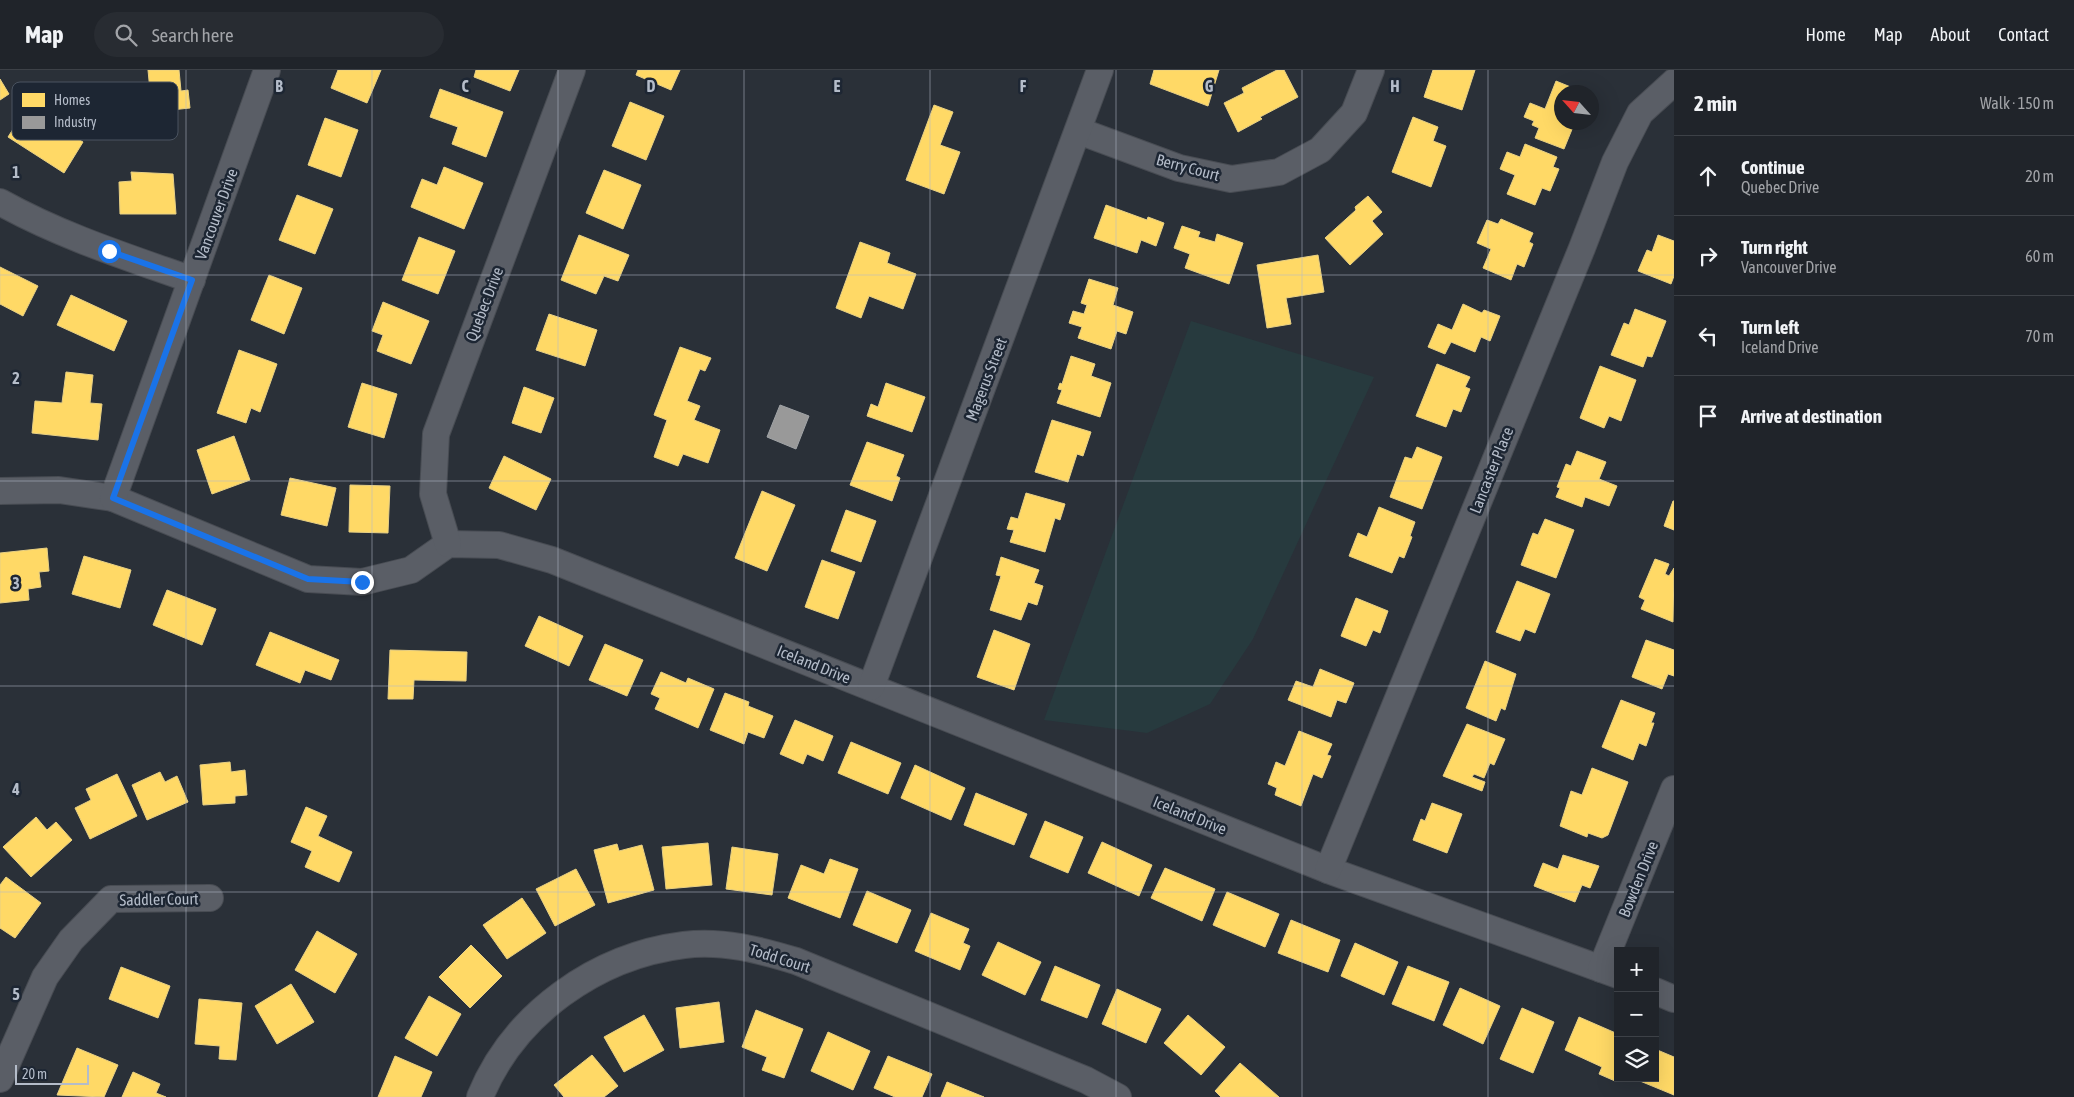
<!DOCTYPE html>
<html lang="en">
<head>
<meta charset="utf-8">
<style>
	:root { --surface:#20242a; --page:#282c32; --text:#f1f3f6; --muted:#a2a4a8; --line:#3d4147 }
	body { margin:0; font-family:"Asap Condensed",sans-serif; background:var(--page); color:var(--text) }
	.controls { position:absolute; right:15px; bottom:15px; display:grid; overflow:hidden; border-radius:0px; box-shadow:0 5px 20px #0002 }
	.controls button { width:45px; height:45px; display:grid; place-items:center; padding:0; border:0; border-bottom:1px solid var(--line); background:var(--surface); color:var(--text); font:25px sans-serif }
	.compass { position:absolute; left:1554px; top:15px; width:45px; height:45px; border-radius:50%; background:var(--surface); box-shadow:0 5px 20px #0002; rotate:297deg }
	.scale { position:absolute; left:15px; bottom:12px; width:74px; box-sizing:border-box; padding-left:5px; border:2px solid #b4bcc9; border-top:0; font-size:14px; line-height:18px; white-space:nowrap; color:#b4bcc9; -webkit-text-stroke:4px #1d2633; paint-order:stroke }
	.stop { position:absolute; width:15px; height:15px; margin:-11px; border:4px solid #1a73e8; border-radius:50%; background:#fff }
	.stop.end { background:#1a73e8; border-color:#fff; box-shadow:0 1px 5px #0008 }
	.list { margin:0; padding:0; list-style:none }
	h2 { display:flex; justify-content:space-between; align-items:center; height:65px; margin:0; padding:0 20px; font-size:21px }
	h2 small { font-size:16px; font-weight:400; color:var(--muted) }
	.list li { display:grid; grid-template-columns:32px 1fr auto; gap:15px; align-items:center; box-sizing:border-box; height:80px; padding:0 20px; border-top:1px solid var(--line) }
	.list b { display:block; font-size:19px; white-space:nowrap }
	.list p { margin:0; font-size:16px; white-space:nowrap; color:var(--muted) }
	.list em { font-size:16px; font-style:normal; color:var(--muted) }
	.icon { flex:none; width:28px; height:28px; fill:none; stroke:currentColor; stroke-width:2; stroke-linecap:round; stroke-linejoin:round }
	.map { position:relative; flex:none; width:1674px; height:1027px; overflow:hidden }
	header { display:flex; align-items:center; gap:30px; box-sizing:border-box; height:70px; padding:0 25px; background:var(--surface); border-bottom:1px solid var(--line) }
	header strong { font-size:24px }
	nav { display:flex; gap:28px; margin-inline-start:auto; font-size:18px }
	.search { width:350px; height:45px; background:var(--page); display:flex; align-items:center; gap:12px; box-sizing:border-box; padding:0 18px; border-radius:28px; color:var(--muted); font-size:19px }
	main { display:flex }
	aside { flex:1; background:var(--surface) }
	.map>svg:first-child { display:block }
	.green { fill:#273a3e }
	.homes { fill:#ffd966; stroke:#e8d084 }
	.industry { fill:#999; stroke:#a1a4a7 }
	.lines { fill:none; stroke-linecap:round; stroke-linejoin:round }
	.minor-casing { stroke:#484c53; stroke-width:28 }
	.minor { stroke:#5a5e66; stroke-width:26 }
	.route { stroke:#1a73e8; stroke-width:6 }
	.grid { fill:none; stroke:#b4bcc9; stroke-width:1; stroke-opacity:0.55 }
	.labels { text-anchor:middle; stroke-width:5; stroke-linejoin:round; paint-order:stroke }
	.street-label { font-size:16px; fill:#b4bcc9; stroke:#1d2633 }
	.key { fill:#1d2633; stroke:#4a5360; stroke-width:1 }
	.key-label { font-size:14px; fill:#b4bcc9 }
	.grid-label { font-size:16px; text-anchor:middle; font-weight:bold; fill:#b4bcc9; stroke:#1d2633; stroke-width:5; stroke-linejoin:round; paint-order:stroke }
</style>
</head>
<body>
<header>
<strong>Map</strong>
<div class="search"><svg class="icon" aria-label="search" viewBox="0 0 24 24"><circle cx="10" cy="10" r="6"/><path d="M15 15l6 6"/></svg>Search here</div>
<nav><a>Home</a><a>Map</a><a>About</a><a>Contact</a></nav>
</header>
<main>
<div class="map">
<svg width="1674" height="1027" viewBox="0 0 1674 1027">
	<rect width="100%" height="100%" fill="#2a3038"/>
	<!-- green -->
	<polygon class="green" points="1191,251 1374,307 1253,569 1210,634 1147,663 1044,650"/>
	<!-- homes -->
	<g class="homes">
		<polygon points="148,0 179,0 181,21 188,20 190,38 152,42"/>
		<polygon points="338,0 381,0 367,33 331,18"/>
		<polygon points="476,0 519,0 510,21 474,7"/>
		<polygon points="638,0 680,0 671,20 636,5"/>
		<polygon points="1154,0 1219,0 1208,36 1150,14"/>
		<polygon points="1277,0 1284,0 1298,27 1260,47 1262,49 1238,62 1224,33 1244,23 1242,18"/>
		<polygon points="1433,0 1475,0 1462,40 1424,27"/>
		<polygon points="0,9 9,24 0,30"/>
		<polygon points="1556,11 1583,22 1562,22 1562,52 1575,52 1564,79 1535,68 1539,58 1532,55 1534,51 1524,47 1530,33 1545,39"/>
		<polygon points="440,19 503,42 486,87 452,74 458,57 430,47"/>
		<polygon points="630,32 664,46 646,90 612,76"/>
		<polygon points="934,35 953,42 940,75 960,82 944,124 906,110"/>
		<polygon points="27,37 83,72 64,103 8,67"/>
		<polygon points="1413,47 1438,57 1433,71 1446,76 1431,117 1392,102"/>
		<polygon points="325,48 358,60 341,107 308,95"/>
		<polygon points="1525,74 1557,87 1553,97 1559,99 1550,121 1542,118 1535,135 1507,124 1515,105 1500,99 1507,82 1520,87"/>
		<polygon points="444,97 483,113 464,159 411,137 422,109 437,115"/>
		<polygon points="604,100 641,115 623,159 586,143"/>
		<polygon points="131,102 173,104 176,144 120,144 119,112 132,111"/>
		<polygon points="297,125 333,139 315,184 279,170"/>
		<polygon points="1368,126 1382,142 1372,151 1383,164 1350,195 1325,168 1356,140 1355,137"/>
		<polygon points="1106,135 1147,150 1148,147 1164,153 1156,176 1141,170 1137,183 1094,168"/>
		<polygon points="1501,149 1533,163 1529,172 1533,174 1524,197 1517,194 1511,210 1483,198 1491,179 1477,173 1487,150 1498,154"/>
		<polygon points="1182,156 1200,162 1198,167 1215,172 1217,164 1243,173 1229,214 1185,198 1190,184 1174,178"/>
		<polygon points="579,165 629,185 618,211 604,206 596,224 561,210"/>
		<polygon points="1658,165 1674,171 1674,206 1671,214 1638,201 1647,180 1652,182"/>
		<polygon points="419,167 455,181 438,224 402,210"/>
		<polygon points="860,172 890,183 887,193 916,204 903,239 869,226 861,248 836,238"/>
		<polygon points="1318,185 1324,222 1286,228 1291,254 1267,258 1257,195"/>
		<polygon points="0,197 38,216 23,246 0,234"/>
		<polygon points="269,205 302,218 284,264 251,250"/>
		<polygon points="1089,209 1118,218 1113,235 1133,242 1126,264 1117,261 1111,279 1078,268 1082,257 1069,253 1073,241 1084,244 1087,235 1081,233"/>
		<polygon points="71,225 127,251 114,281 57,255"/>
		<polygon points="383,232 429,251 411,294 377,281 383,265 372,261"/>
		<polygon points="1463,234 1482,243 1484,240 1500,246 1490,271 1481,267 1475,282 1451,272 1445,284 1428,277 1438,254 1452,260"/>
		<polygon points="1635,239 1666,251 1652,287 1647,286 1643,297 1611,285 1624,253 1629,255"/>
		<polygon points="549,244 597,260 585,296 536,280"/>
		<polygon points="680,277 711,288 705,301 700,299 687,331 700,336 694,350 720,360 708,393 683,384 678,396 654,387 667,350 654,345"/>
		<polygon points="239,280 277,294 260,342 251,338 246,353 217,343"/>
		<polygon points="1071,286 1095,294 1091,306 1111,313 1100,347 1057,333 1062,320 1058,319 1060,313 1062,314"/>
		<polygon points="1437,294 1470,307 1465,317 1470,319 1461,342 1453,339 1446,357 1416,346"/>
		<polygon points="1600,296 1636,310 1621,351 1609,346 1604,358 1580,348"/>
		<polygon points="66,302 93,305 90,333 102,334 98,370 32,363 35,331 62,333"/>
		<polygon points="362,313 397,324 384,368 348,357"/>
		<polygon points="886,313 925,327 912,362 867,346 871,334 878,337"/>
		<polygon points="524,317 554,328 541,363 512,353"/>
		<polygon points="1052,350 1091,362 1083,386 1077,384 1068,412 1035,402"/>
		<polygon points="234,366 250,410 212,424 197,380"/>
		<polygon points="867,372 904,385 896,406 900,408 892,431 850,415"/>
		<polygon points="1417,377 1442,387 1422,439 1390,427 1405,387 1412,389"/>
		<polygon points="1577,381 1606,392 1599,409 1617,416 1609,436 1585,427 1582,437 1556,427 1560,418 1557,417 1566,394 1571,396"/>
		<polygon points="504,386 551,409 536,440 489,418"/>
		<polygon points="290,408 336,418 327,456 281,445"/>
		<polygon points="350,415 390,416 388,463 349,462"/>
		<polygon points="762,421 795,435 767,501 735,488"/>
		<polygon points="1026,423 1065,434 1060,450 1055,448 1045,482 1010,472 1014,460 1007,459 1011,447 1018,449"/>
		<polygon points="1673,431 1674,431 1674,460 1664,456"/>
		<polygon points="1379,437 1415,452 1410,466 1412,467 1404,488 1399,486 1392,503 1349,486 1358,463 1367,467"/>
		<polygon points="846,440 876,451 861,492 831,481"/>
		<polygon points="1545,449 1574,460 1556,508 1521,495 1533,463 1538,465"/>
		<polygon points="47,478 49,501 39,502 41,517 28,519 29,530 0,533 0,483"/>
		<polygon points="84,486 131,500 120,538 72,524"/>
		<polygon points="1001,487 1039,500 1034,513 1043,516 1037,535 1028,532 1021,550 990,540 1001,506 996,505"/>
		<polygon points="1655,489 1669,494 1665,504 1669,506 1674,498 1673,552 1641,539 1645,530 1639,527"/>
		<polygon points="822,490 855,502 838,549 805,537"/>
		<polygon points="1517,511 1550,524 1535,563 1525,559 1520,571 1496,562"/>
		<polygon points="167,520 216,539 202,575 153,555"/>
		<polygon points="1356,528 1388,541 1380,563 1373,560 1366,576 1341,566"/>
		<polygon points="539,546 583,566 569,596 525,576"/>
		<polygon points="994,560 1030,574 1014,620 977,607"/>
		<polygon points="270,562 339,590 331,610 305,600 300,613 256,595"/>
		<polygon points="1646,570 1674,580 1674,606 1668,604 1662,619 1632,607"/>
		<polygon points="605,574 643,590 627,626 589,610"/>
		<polygon points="390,580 467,582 466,611 414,610 413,629 388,629"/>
		<polygon points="1485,591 1516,604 1505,640 1501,638 1496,651 1466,638"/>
		<polygon points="1320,599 1354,613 1346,633 1337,630 1331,647 1288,630 1296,611 1313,617"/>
		<polygon points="661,602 686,613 688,608 714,619 698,658 655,639 660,628 651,624"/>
		<polygon points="725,623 749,632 748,636 773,646 764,668 748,662 744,674 710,660"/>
		<polygon points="1621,630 1655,643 1651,653 1654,653 1646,676 1639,673 1633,690 1602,677"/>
		<polygon points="795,650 833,666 823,691 807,684 803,694 780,684"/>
		<polygon points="1467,654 1505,669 1494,695 1490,693 1484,708 1474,704 1472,707 1485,712 1482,721 1443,706"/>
		<polygon points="1299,661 1332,674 1327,685 1331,686 1322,708 1313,704 1301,736 1275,725 1277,718 1268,714 1276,692 1285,696"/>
		<polygon points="851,672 901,693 888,724 838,703"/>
		<polygon points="230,692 231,702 245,700 247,725 235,726 235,733 203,735 200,695"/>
		<polygon points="915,695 965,718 951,750 901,728"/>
		<polygon points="1592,698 1628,712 1608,765 1602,768 1588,763 1587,767 1560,756 1571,721 1582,725"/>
		<polygon points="160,702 165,712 177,706 188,732 147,750 132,715"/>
		<polygon points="117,704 137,746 90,769 75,738 91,730 86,719"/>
		<polygon points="976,723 1027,744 1014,775 964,755"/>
		<polygon points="1432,733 1462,744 1447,783 1413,770 1421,749 1425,751"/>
		<polygon points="306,737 327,746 318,766 352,782 339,812 305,797 312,781 291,772"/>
		<polygon points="36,747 47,760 56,752 72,770 31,807 3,777"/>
		<polygon points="1045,751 1083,767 1068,803 1030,787"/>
		<polygon points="1102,772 1152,795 1139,826 1088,803"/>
		<polygon points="708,773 712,815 666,819 662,777"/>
		<polygon points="617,774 619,781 642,775 654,820 608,833 594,780"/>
		<polygon points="732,777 778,784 772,825 726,819"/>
		<polygon points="1563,785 1599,796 1590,818 1582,815 1575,832 1534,816 1543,793 1558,799"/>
		<polygon points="830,789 858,799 840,848 788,828 801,795 824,804"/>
		<polygon points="1165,798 1215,819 1202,851 1151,828"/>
		<polygon points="576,799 595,835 555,856 536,819"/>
		<polygon points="6,807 41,833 15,868 0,858 0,815"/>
		<polygon points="867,821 911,840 897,873 853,855"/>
		<polygon points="1227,822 1279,844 1265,877 1213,855"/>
		<polygon points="522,828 546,863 507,889 483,855"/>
		<polygon points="931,843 969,859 963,873 970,876 960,900 915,881"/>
		<polygon points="1291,850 1340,870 1328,902 1278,883"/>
		<polygon points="317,861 357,884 335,923 295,900"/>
		<polygon points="998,872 1041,892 1025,925 982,905"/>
		<polygon points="1355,873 1398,892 1384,925 1341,906"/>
		<polygon points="471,875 502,906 470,938 439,907"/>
		<polygon points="1055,896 1100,915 1087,948 1041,930"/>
		<polygon points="1408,896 1449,912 1434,951 1392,934"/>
		<polygon points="121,897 170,916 158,948 109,929"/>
		<polygon points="291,914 314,952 277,974 255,936"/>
		<polygon points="1460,918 1500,936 1483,974 1443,955"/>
		<polygon points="1117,919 1161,939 1146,973 1102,954"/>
		<polygon points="429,926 461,944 437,986 405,968"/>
		<polygon points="199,929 242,933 236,990 219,989 220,976 195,974"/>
		<polygon points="719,932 724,972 680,978 676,938"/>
		<polygon points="1522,938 1554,952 1533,1003 1500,989"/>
		<polygon points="756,940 803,959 784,1008 762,1000 767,987 742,977"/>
		<polygon points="644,945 664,980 624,1002 604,967"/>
		<polygon points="1188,945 1225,977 1201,1005 1164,973"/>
		<polygon points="1579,947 1618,964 1618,1006 1615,1011 1599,1004 1602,997 1565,980"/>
		<polygon points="828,962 870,981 853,1020 811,1001"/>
		<polygon points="77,978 118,995 104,1027 57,1025"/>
		<polygon points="1655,979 1674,987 1674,1025 1640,1011 1642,1008 1655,1008"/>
		<polygon points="592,985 618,1016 604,1027 564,1027 554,1015"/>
		<polygon points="395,986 432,1002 421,1027 378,1027"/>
		<polygon points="888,986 932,1004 922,1027 895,1027 874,1018"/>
		<polygon points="1240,993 1279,1027 1221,1027 1215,1021"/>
		<polygon points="133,1002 160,1014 156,1023 166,1027 122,1027"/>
		<polygon points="947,1012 984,1027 941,1027"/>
	</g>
	<!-- industry -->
	<polygon class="industry" points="780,335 809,346 796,379 767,367"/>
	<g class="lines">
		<defs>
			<g id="minor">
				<polyline points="1079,61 1179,98 1231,109 1279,102 1320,80 1354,43 1371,0"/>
				<path d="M0 132C61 166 127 187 192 210"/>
				<polyline points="0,421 59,420 113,428 308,509 362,512 411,500 448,474 499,475 552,490 1328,800 1618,905"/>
				<polyline points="113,428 267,0"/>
				<polyline points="448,474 433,424 436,364 572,0"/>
				<polyline points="871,617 1100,0"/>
				<polyline points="1328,800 1582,178 1615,92 1640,43 1674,12"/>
				<polyline points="1601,899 1674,719"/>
				<polyline points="1655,921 1674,929"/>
				<polyline points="0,1009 45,907 71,870 111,829 210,828"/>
				<path d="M480 1027C514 944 596 886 684 875 722 870 760 880 796 891L1086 1010 1118 1027"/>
			</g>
		</defs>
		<!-- minor casing -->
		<use href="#minor" class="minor-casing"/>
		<!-- minor -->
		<use href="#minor" class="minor"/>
	</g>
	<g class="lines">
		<!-- route -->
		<polyline class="route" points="109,181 192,210 113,428 308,509 362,512"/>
	</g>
	<!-- grid -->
	<path class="grid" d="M186 0V1027M372 0V1027M558 0V1027M744 0V1027M930 0V1027M1116 0V1027M1302 0V1027M1488 0V1027M0 205H1674M0 411H1674M0 616H1674M0 822H1674"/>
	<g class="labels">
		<!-- street labels -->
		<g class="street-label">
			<text transform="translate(1188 97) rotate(15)" y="6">Berry Court</text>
			<text transform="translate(216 144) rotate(-70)" y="6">Vancouver Drive</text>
			<text transform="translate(484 234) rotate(-69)" y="6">Quebec Drive</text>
			<text transform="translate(986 309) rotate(-69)" y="6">Magerus Street</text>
			<text transform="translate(1491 400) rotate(-68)" y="6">Lancaster Place</text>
			<text transform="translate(814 594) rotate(22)" y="6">Iceland Drive</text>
			<text transform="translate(1190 745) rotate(22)" y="6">Iceland Drive</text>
			<text transform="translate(1638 809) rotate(-68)" y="6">Bowden Drive</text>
			<text transform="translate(159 829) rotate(-1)" y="6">Saddler Court</text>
			<text transform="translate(780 888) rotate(17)" y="6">Todd Court</text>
		</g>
	</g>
	<!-- legend -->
	<rect x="12" y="12" width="166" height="58" rx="8" class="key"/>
	<rect x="22" y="23" width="23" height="14" fill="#ffd966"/>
	<rect x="22" y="46" width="23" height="13" fill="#999"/>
	<g class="key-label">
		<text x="54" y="35">Homes</text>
		<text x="54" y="57">Industry</text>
	</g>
	<g class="grid-label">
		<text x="279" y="22">B</text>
		<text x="465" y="22">C</text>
		<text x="651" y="22">D</text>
		<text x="837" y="22">E</text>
		<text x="1023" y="22">F</text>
		<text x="1209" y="22">G</text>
		<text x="1395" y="22">H</text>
		<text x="16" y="108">1</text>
		<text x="16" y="314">2</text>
		<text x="16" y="519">3</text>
		<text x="16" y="725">4</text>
		<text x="16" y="930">5</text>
	</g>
</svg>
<div class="controls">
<button>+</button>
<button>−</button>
<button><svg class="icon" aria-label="layers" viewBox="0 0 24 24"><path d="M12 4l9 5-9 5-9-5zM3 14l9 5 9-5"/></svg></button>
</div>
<svg class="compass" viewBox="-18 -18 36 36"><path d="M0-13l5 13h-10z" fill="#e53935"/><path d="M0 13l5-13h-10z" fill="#a2a4a8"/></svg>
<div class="scale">20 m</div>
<div class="stop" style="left:109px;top:181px"></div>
<div class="stop end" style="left:362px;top:512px"></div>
</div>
<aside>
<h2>2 min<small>Walk · 150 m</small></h2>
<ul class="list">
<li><svg class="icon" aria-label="ahead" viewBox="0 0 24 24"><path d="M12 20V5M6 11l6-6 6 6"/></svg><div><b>Continue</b><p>Quebec Drive</p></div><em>20 m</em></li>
<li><svg class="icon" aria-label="right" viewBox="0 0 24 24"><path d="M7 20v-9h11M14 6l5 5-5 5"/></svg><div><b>Turn right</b><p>Vancouver Drive</p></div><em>60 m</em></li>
<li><svg class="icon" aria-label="left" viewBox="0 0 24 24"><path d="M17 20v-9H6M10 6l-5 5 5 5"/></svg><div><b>Turn left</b><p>Iceland Drive</p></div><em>70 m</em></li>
<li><svg class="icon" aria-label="arrive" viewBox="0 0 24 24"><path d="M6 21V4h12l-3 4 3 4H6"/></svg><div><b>Arrive at destination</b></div></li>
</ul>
</aside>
</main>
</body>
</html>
